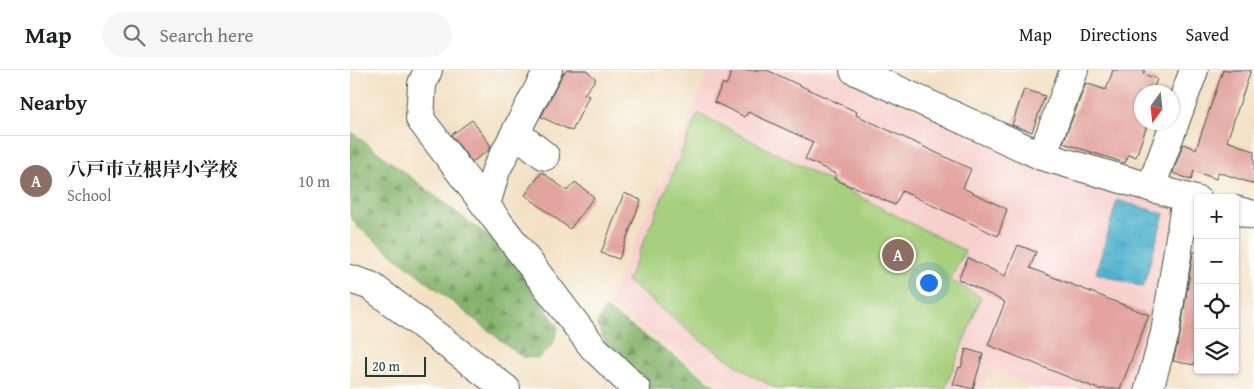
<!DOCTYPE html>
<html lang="en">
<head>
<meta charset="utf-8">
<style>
	:root { --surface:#fff; --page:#f6f6f6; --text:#202124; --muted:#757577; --line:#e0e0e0; --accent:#1f6fb2 }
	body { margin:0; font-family:"Gentium Book Plus","Noto Serif JP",serif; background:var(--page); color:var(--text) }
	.controls { position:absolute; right:15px; bottom:15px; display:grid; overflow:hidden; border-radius:5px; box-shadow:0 1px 4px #0004 }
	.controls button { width:45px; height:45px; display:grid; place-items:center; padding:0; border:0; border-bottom:1px solid var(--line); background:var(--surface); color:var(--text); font:25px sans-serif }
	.compass { position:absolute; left:784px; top:15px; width:45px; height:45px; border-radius:50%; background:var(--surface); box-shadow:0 1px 4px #0004; rotate:195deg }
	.scale { position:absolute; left:15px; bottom:12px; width:61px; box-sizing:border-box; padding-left:5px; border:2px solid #1f3d34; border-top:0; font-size:14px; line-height:18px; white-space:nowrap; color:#1f3d34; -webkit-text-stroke:4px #fdfcf7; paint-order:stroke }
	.you { position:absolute; left:578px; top:212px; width:18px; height:18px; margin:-12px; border:4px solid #fff; border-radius:50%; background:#1a73e8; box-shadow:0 0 0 8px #1a73e833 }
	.badge { display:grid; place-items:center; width:32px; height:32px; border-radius:50%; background:var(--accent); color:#fff; font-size:16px; font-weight:700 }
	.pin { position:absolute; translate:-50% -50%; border:2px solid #fff; box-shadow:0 1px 5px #0006 }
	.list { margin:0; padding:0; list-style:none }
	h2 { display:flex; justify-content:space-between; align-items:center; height:65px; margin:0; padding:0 20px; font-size:21px }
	h2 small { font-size:16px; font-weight:400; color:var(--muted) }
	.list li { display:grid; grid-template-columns:32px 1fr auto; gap:15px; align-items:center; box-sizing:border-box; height:90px; padding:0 20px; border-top:1px solid var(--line) }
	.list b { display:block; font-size:19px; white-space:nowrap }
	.list p { margin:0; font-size:16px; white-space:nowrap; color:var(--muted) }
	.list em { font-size:16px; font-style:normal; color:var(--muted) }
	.icon { flex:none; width:28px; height:28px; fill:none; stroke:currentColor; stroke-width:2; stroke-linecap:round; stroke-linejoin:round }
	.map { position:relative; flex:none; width:904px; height:319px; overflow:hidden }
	header { display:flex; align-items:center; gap:30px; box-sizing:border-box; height:70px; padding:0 25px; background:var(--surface); border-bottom:1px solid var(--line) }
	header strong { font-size:24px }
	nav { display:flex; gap:28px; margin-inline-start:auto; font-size:18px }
	.search { width:350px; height:45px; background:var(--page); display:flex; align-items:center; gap:12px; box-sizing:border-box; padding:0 18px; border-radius:28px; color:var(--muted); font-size:19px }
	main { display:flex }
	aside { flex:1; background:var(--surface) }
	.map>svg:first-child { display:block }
	.built { fill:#f7d0ce }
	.grass { fill:#a5cf7b; stroke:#628658 }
	.forest { fill:url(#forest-firs); stroke:#527850 }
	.water { fill:url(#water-ripples); stroke:#367880 }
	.building { fill:#e2a39e }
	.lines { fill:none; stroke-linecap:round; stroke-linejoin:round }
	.minor-casing { stroke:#3f5549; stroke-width:30 }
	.minor { stroke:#fff; stroke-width:28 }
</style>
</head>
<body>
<header>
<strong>Map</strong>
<div class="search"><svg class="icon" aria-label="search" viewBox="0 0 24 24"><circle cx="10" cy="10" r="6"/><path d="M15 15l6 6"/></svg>Search here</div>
<nav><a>Map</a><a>Directions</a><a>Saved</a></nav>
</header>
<main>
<aside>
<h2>Nearby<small></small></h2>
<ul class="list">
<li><span class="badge" style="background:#8d6e63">A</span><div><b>八戸市立根岸小学校</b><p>School</p></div><em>10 m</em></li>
</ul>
</aside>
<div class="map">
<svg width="904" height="319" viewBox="0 0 904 319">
	<defs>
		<pattern id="forest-firs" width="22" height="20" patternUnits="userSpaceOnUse" patternTransform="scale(1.25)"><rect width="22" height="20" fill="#84b26b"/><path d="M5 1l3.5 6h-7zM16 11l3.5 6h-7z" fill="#6b9259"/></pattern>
		<pattern id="water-ripples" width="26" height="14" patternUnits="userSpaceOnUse" patternTransform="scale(1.25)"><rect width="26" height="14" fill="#4eb2cd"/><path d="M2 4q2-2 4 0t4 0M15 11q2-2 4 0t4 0" fill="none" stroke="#4092a7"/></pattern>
	</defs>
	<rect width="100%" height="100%" fill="#fdfcf7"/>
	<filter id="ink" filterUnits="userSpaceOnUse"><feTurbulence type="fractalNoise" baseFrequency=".02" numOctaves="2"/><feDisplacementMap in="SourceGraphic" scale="10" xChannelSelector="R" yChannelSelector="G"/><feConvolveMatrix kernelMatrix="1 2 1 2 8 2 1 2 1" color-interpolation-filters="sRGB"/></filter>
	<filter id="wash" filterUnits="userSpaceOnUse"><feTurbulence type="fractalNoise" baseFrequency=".0096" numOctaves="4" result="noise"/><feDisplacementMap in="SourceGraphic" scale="20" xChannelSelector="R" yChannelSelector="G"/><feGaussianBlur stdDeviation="1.12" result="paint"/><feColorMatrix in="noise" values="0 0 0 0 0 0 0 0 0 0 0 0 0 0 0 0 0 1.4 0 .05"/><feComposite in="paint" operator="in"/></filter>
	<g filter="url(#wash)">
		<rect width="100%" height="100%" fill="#f2e0c2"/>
		<!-- built -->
		<polygon class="built" points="359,0 475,0 680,94 824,136 803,272 789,319 689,319 640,300 630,319 377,319 258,234"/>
		<!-- grass -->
		<polygon class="grass" points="348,43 615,181 600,210 631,227 595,319 427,319 398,303 348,269 277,211"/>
		<!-- forest -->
		<g class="forest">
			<polygon points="0,61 152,177 208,257 203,275 189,288 172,287 8,157 0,146"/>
			<polygon points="255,238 370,319 300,319 260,282 247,254"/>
		</g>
		<!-- water -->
		<polygon class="water" points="767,130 814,144 793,217 746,203"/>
		<g id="blocks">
			<!-- building -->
			<g class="building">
				<polygon points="217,0 236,0 246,9 234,24 239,26 222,61 191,47 212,5"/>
				<polygon points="383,0 417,0 507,42 506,45 621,99 613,118 657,139 648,166 552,121 545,135 503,116 502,117 484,109 486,104 455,89 463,72 398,42 395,47 364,32 373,13 376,15"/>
				<polygon points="763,0 795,0 793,4 807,9 802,22 792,22 792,52 798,52 786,87 779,84 775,93 713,73 736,13 756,20"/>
				<polygon points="873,0 901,0 877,71 904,81 904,114 868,102 866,109 844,101 841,110 823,103 833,74 846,79"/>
				<polygon points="674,19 695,26 682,62 662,55"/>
				<polygon points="122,50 141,76 139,80 122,92 101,65"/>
				<polygon points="192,102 217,121 225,112 244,127 220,159 175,125"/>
				<polygon points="274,123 291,130 269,189 251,183"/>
				<polygon points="668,175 686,182 680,198 799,245 770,319 748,319 638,275 655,232 608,209 618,188 655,206"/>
				<polygon points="843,182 848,182 848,275 844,295 823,291 830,265"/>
				<polygon points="616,279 633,284 623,319 603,314 609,297 611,298"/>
			</g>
		</g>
	</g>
	<g filter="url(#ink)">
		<use href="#blocks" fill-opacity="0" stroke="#3f5549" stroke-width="1"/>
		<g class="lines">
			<defs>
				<g id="minor">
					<polyline points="78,0 72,14 70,49 243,277 286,319"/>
					<polyline points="504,0 692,86 848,131"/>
					<polyline points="166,63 195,86"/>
					<polyline points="692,86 724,0"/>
					<polyline points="801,117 844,0"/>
					<polyline points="136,135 146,100 198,0"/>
					<polyline points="885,140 904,145"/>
					<polyline points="0,209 21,216 156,319"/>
					<polyline points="799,319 815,263 836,128"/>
				</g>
			</defs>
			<!-- minor casing -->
			<use href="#minor" class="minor-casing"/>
			<!-- minor -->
			<use href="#minor" class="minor"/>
		</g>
	</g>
</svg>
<div class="controls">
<button>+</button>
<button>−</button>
<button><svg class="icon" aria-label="locate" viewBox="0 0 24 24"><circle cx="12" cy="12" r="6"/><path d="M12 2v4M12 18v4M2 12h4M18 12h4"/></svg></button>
<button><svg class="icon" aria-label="layers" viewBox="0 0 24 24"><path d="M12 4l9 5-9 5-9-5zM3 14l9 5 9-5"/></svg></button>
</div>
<svg class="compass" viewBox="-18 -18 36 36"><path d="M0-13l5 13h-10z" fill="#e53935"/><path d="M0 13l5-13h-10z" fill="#757577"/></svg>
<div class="scale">20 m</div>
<div class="you"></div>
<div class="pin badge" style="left:548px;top:185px;background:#8d6e63">A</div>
</div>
</main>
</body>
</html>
